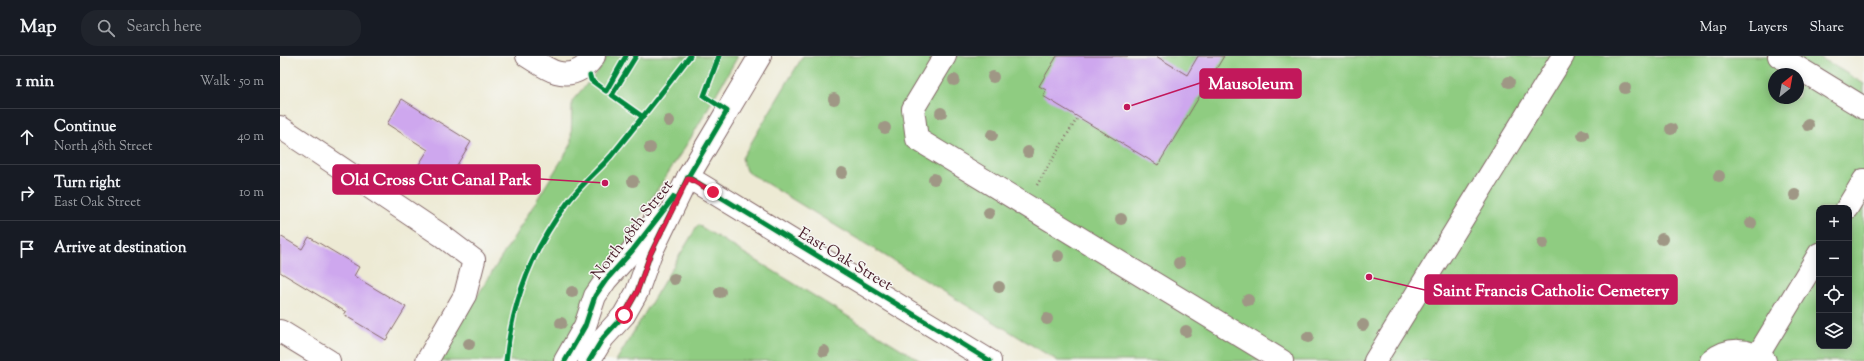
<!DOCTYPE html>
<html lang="en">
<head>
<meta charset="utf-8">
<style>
	:root { --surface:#171b24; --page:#20242c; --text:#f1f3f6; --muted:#9ea1a6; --line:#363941 }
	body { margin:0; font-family:"Sorts Mill Goudy",serif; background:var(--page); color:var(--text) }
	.controls { position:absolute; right:12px; bottom:12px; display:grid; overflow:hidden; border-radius:8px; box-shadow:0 2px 10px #0003 }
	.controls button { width:36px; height:36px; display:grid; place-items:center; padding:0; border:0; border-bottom:1px solid var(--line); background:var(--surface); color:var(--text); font:20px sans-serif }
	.compass { position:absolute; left:1488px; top:12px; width:36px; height:36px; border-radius:50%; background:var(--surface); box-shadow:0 2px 10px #0003; rotate:31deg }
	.stop { position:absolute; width:12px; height:12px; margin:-9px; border:3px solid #e11d48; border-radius:50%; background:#fff }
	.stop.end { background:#e11d48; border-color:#fff; box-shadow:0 1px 4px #0008 }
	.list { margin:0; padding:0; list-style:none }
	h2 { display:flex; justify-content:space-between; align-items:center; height:52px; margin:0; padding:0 16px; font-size:17px }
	h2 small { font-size:13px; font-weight:400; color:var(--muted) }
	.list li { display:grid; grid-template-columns:26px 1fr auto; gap:12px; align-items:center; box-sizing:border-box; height:56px; padding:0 16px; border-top:1px solid var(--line) }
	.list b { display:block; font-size:15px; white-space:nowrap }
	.list p { margin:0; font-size:13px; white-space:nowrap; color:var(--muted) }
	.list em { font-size:13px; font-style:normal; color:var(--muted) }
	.icon { flex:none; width:22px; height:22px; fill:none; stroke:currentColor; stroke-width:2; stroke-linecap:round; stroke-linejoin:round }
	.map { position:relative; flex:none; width:1584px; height:305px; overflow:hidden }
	header { display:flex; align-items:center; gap:24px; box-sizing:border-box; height:56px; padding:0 20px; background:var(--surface); border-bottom:1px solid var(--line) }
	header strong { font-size:19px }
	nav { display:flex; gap:22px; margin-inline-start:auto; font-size:14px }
	.search { width:280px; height:36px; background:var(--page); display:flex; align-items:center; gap:10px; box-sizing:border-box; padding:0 14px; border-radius:16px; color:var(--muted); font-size:15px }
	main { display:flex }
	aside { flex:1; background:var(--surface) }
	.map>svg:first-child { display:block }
	.green { fill:#8fcc81; stroke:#6c7656; fill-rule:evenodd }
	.building { fill:#cea7ee }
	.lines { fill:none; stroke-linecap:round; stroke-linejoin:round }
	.minor-casing { stroke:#836666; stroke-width:24 }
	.path { stroke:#836666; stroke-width:2.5; stroke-dasharray:1 3; stroke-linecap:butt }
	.minor { stroke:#fff; stroke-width:22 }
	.cycleway-casing { stroke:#f6f6f2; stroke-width:8 }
	.cycleway { stroke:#00873e; stroke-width:5 }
	.tree { fill:#9f9785 }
	.route { stroke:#e11d48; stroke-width:5 }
	.labels { text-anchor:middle; stroke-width:3; stroke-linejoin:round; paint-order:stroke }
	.street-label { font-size:16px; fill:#4a1f2b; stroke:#f6f6f2 }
	.leader { fill:none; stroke:#c2185b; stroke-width:1.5 }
	.callout-dot { fill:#c2185b; stroke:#f6f6f2; stroke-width:1.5 }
	.callout { fill:#c2185b; stroke:#c2185b; stroke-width:1.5 }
	.callout-label { font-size:17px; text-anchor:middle; font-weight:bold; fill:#fff }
</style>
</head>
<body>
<header>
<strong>Map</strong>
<div class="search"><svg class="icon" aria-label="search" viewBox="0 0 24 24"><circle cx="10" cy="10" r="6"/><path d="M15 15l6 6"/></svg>Search here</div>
<nav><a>Map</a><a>Layers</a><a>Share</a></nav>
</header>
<main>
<aside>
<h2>1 min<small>Walk · 50 m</small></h2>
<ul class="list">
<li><svg class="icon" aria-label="ahead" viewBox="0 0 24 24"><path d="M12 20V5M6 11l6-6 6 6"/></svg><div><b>Continue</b><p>North 48th Street</p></div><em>40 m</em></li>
<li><svg class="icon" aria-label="right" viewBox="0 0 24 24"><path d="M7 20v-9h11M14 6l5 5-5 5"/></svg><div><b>Turn right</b><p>East Oak Street</p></div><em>10 m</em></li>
<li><svg class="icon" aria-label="arrive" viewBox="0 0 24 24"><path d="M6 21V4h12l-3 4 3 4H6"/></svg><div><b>Arrive at destination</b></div></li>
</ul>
</aside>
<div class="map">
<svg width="1584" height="305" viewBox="0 0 1584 305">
	<rect width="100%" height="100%" fill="#f6f6f2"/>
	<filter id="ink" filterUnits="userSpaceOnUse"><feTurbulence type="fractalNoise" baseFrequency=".025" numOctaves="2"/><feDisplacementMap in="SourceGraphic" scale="8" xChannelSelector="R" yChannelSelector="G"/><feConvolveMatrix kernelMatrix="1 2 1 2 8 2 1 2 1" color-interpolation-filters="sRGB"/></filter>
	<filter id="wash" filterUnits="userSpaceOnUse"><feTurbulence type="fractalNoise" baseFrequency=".012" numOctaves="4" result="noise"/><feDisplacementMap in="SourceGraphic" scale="16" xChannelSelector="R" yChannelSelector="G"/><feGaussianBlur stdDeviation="0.9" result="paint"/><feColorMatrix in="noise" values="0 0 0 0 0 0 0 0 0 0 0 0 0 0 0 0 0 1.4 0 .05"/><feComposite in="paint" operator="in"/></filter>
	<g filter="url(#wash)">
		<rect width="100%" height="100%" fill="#edead4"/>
		<!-- green -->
		<g class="green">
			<polygon points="327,0 458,0 412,80 357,165 355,180 276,305 157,305 291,89 292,45 319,14"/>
			<path d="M523 0H1538L1584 28V305H778L466 115 462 102ZM1494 18H1518V42H1494ZM1539 152H1569V290H1539Z"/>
			<polygon points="418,169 641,305 336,305"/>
		</g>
		<g id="blocks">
			<!-- building -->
			<g class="building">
				<polygon points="777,0 876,0 907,19 918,0 944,0 878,109 763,40 766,34 759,30"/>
				<polygon points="122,43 191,86 161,135 133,118 148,94 107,68"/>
				<polygon points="0,180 22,193 29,181 79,211 74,220 126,251 106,284 64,259 66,256 0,216"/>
			</g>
		</g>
	</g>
	<g filter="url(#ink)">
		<use href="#blocks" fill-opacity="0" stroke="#836666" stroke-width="1"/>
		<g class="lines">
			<defs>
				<g id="minor">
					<path d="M247 0C265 11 281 25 301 13 307 9 311 6 314 0"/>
					<polyline points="665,0 633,53 637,83 1002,305"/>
					<polyline points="1499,0 1584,52"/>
					<polyline points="0,71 161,179 194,204 185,239 147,305"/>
					<polyline points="408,121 710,305"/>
					<polyline points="1567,152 1584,124"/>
					<polyline points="0,275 49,305"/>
					<polyline points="1478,299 1539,198"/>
					<polyline points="285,305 305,270 315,240 326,224 352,195 377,162"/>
					<polyline points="309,305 323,282 344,259 357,236 370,199 408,121 480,0"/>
					<polyline points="1095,305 1283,0"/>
					<path d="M1431 305C1448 291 1468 292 1485 305"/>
				</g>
			</defs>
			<!-- minor casing -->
			<use href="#minor" class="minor-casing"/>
			<!-- path -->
			<polyline class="path" points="757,129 798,61"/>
			<!-- minor -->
			<use href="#minor" class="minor"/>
			<defs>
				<g id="cycleway">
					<polyline points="356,0 332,39 363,61"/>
					<polyline points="310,20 311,24 326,35 346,0"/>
					<polyline points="408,121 710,305"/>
					<path d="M226 305C232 248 251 195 286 149 298 131 317 116 331 100 358 67 384 34 410 0"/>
					<polyline points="285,305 305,270 315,240 326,224 352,195 394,141"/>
					<polyline points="309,305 323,282 344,259 357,236 370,199 408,121 447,55 424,40 439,0"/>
				</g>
			</defs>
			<!-- cycleway casing -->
			<use href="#cycleway" class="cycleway-casing"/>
			<!-- cycleway -->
			<use href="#cycleway" class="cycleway"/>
		</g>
		<!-- trees -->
		<g class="tree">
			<circle cx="713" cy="21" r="6"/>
			<circle cx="674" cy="24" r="6"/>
			<circle cx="1229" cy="26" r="6"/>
			<circle cx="1345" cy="32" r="6"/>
			<circle cx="554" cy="43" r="6"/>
			<circle cx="661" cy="57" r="6"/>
			<circle cx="389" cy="65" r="6"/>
			<circle cx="1528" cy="69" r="6"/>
			<circle cx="605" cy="72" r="6"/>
			<circle cx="1391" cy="73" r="6"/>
			<circle cx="712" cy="79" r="6"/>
			<circle cx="1303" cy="79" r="6"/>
			<circle cx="370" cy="92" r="6"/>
			<circle cx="748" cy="96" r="6"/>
			<circle cx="562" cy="117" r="6"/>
			<circle cx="1439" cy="120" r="6"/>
			<circle cx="654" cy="123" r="6"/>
			<circle cx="353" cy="125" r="6"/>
			<circle cx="1515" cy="139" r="6"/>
			<circle cx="709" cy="157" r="6"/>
			<circle cx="841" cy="163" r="6"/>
			<circle cx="1471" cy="167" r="6"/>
			<circle cx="1382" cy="183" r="6"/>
			<circle cx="1263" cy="187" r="6"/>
			<circle cx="778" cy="200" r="6"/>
			<circle cx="899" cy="207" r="6"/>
			<circle cx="394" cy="223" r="6"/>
			<circle cx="719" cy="231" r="6"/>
			<circle cx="292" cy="236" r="6"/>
			<circle cx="440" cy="236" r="6"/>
			<circle cx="968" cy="244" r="6"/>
			<circle cx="767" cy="263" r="6"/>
			<circle cx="281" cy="267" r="6"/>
			<circle cx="1083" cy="269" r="6"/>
			<circle cx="906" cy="275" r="6"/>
			<circle cx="1028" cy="281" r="6"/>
			<circle cx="189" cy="288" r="6"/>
			<circle cx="544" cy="295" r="6"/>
		</g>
	</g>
	<g class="lines" filter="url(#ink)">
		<!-- route -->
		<polyline class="route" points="344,259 357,236 370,199 408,122 433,136"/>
	</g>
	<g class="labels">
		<!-- street labels -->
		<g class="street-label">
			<text transform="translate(351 173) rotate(-52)" y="6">North 48th Street</text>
			<text transform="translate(566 202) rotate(31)" y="6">East Oak Street</text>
		</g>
	</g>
	<!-- callouts -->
	<path class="leader" d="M847 51L920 27M325 127L260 123M1089 221L1145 234"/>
	<g class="callout-dot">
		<circle cx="847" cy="51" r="4"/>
		<circle cx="325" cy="127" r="4"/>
		<circle cx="1089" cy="221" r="4"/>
	</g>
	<g class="callout">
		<rect x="920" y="13" width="101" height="29" rx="4"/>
		<rect x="53" y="109" width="207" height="29" rx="4"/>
		<rect x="1145" y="219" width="252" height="29" rx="4"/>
	</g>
	<g class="callout-label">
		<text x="971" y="33">Mausoleum</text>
		<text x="156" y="129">Old Cross Cut Canal Park</text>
		<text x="1271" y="240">Saint Francis Catholic Cemetery</text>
	</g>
</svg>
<div class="controls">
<button>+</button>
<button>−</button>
<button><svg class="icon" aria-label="locate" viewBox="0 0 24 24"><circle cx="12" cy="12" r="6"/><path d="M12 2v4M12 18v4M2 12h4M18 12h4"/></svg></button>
<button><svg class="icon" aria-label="layers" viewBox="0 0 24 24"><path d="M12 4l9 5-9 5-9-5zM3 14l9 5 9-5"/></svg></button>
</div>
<svg class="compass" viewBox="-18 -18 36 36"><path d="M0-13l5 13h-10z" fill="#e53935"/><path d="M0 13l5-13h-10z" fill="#9ea1a6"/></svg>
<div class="stop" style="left:344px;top:259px"></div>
<div class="stop end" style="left:433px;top:136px"></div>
</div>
</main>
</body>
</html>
